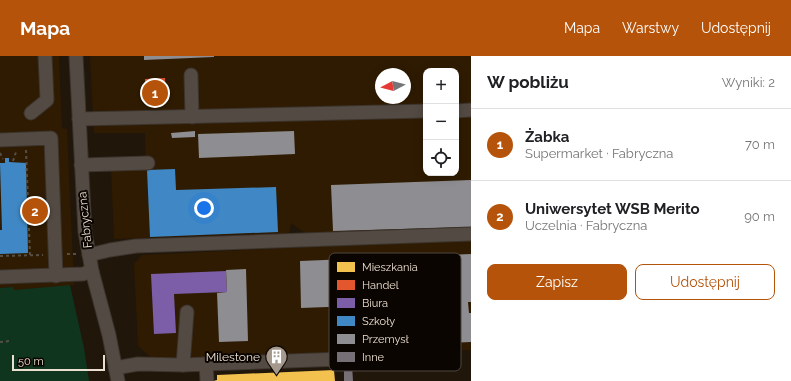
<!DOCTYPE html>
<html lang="pl">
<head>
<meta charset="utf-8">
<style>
	:root { --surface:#fff; --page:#f6f6f6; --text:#202124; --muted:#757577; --line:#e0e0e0; --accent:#b45309 }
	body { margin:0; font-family:Raleway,sans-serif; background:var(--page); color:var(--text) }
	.controls { position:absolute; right:12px; top:12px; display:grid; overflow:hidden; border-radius:8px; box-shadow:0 2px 10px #0003 }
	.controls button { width:36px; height:36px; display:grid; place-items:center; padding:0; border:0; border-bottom:1px solid var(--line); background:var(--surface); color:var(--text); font:20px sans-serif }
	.compass { position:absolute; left:375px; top:12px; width:36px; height:36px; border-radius:50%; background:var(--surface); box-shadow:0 2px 10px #0003; rotate:263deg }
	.scale { position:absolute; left:12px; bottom:10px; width:93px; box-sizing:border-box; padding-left:4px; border:2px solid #ebdfd2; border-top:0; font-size:11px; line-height:14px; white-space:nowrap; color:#ebdfd2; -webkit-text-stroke:3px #0b0501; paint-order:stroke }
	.you { position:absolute; left:204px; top:152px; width:14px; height:14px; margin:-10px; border:3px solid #fff; border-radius:50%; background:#1a73e8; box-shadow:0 0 0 6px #1a73e833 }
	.badge { display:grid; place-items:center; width:26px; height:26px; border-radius:50%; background:var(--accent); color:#fff; font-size:13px; font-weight:700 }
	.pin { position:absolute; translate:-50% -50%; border:2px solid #fff; box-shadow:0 1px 4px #0006 }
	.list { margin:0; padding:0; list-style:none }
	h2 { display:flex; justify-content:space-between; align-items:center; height:52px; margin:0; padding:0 16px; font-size:17px }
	h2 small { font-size:13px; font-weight:400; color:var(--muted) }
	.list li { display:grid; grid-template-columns:26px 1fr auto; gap:12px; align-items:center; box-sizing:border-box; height:72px; padding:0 16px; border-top:1px solid var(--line) }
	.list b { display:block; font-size:15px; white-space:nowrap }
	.list p { margin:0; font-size:13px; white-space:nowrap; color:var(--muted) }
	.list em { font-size:13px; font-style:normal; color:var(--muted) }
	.actions { display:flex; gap:8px; padding:12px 16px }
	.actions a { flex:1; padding:9px 0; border:1px solid var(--accent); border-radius:8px; text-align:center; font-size:14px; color:var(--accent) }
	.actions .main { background:var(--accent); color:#fff }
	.icon { flex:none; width:22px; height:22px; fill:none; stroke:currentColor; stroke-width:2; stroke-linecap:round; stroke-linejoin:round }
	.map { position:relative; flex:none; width:471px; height:325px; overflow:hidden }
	header { display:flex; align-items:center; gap:24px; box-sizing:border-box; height:56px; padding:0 20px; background:var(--accent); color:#fff }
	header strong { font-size:19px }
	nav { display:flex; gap:22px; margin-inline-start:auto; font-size:14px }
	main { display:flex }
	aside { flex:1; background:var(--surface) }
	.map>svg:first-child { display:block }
	.built { fill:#2f1b01; fill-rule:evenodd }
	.green { fill:#10351e }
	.homes { fill:#f2c14e }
	.shops { fill:#e4572e }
	.offices { fill:#7b5ea7 }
	.schools { fill:#3f88c5 }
	.industry { fill:#8d8d92 }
	.building { fill:#776f76 }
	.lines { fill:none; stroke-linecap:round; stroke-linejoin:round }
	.minor-casing { stroke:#3b332c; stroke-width:15 }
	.path { stroke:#564f46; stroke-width:2; stroke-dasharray:3 3; stroke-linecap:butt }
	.minor { stroke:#534b43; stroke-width:13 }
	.labels { text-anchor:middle; stroke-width:4; stroke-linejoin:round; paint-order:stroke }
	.street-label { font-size:12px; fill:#ebdfd2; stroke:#0b0501 }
	.poi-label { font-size:12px; fill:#ebdfd2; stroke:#0b0501; text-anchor:end }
	.key { fill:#0b0501; stroke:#4e4640; stroke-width:1 }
	.key-label { font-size:11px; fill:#ebdfd2 }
</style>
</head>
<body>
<header>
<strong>Mapa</strong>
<nav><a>Mapa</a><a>Warstwy</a><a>Udostępnij</a></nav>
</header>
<main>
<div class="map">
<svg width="471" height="325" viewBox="0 0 471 325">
	<rect width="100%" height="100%" fill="#20160a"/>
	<!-- built -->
	<g class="built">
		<polygon points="0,0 59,0 62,72 67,73 74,229 13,234 12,231 0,232"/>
		<path d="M90 0H471V171L305 177 291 167 289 177 114 183 111 112 146 110 145 77H94ZM426 15H456V117H426ZM381 18H405V42H381Z"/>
		<polygon points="471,183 471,294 154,304 138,290 134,208 142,199"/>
	</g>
	<!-- green -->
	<polygon class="green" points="70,229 84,292 89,325 0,325 0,232 13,231 14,234"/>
	<!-- homes -->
	<polygon class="homes" points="334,314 335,325 213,325 217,324 217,319"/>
	<!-- shops -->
	<polygon class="shops" points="165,22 166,38 145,39 145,23"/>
	<!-- offices -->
	<polygon class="offices" points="226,215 227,236 174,238 176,277 154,278 151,218"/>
	<!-- schools -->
	<g class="schools">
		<polygon points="5,102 9,102 9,106 26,107 28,197 0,198 0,174 2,174 0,107 5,107"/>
		<polygon points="175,113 176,134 276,131 278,176 150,181 147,114"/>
	</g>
	<!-- industry -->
	<g class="industry">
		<polygon points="144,0 214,0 214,1 144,4"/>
		<polygon points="195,75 195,81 172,82 171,77"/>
		<polygon points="294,75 295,98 199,102 198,78"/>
		<polygon points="471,124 471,171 333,175 331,129"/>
		<polygon points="471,198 471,246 468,246 469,257 471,257 471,286 356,291 356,281 352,281 352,275 356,275 356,271 359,271 359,261 460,257 459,246 301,252 300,205"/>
		<polygon points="246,213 248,285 219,286 217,237 227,236 226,214"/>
	</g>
	<!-- building -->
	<polygon class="building" points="344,309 352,309 353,325 344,325"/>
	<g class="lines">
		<defs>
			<g id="minor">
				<polyline points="76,0 85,176 92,215 109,279 118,325"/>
				<polyline points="191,19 192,61"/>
				<polyline points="456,55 471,54"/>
				<polyline points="31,57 47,44 45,0"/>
				<polyline points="79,63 426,55"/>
				<polyline points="0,84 51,82 56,220"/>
				<polyline points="81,109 148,107"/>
				<polyline points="89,199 110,194 136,190 471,178"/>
				<polyline points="0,221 83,218 92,215"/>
				<polyline points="206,308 342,303"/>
				<polyline points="183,309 206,308 207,325"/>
				<polyline points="115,312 138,308 183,309 187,256"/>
			</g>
		</defs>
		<!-- minor casing -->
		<use href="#minor" class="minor-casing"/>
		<!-- path -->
		<g class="path">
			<polyline points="26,94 30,199"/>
			<polyline points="0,97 3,103"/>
			<polyline points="13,105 16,96"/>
			<polyline points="28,145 41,145"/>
			<polyline points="67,198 77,198"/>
			<polyline points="0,200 43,199"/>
			<polyline points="0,286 10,285"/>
		</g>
		<!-- minor -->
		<use href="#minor" class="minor"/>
	</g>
	<!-- icons -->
	<defs>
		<symbol id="building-pin" viewBox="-11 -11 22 30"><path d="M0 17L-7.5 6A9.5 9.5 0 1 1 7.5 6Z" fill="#a4998c" stroke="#0b0501"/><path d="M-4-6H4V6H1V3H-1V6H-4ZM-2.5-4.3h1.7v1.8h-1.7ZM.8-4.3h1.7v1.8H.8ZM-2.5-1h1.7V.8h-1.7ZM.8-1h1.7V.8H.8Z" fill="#fff"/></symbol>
	</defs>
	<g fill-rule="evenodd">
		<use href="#building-pin" x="264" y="288" width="25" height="34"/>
	</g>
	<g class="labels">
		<!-- street labels -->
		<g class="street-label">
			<text transform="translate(85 164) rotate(-96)" y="4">Fabryczna</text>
		</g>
		<!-- poi labels -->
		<g class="poi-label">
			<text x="260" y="305">Milestone</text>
		</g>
	</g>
	<!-- legend -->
	<rect x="329" y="197" width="132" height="118" rx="6" class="key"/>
	<rect x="337" y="206" width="18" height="10" fill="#f2c14e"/>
	<rect x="337" y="224" width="18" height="10" fill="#e4572e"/>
	<rect x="337" y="242" width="18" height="10" fill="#7b5ea7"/>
	<rect x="337" y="260" width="18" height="10" fill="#3f88c5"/>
	<rect x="337" y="278" width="18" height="10" fill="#8d8d92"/>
	<rect x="337" y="296" width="18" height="10" fill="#776f76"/>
	<g class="key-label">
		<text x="362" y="215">Mieszkania</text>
		<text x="362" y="233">Handel</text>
		<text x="362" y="251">Biura</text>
		<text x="362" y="269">Szkoły</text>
		<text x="362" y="287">Przemysł</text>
		<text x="362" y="305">Inne</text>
	</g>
</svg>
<div class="controls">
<button>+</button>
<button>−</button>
<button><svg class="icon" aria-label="locate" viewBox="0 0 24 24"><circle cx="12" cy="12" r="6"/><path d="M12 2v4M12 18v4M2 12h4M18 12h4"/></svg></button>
</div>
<svg class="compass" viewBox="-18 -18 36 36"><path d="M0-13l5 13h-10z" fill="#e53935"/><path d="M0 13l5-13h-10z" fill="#757577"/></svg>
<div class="scale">50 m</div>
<div class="you"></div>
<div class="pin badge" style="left:155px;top:37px">1</div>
<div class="pin badge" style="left:35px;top:155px">2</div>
</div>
<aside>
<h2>W pobliżu<small>Wyniki: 2</small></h2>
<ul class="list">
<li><span class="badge">1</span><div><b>Żabka</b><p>Supermarket · Fabryczna</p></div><em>70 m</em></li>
<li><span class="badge">2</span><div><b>Uniwersytet WSB Merito</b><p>Uczelnia · Fabryczna</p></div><em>90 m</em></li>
</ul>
<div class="actions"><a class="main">Zapisz</a><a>Udostępnij</a></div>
</aside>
</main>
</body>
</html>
